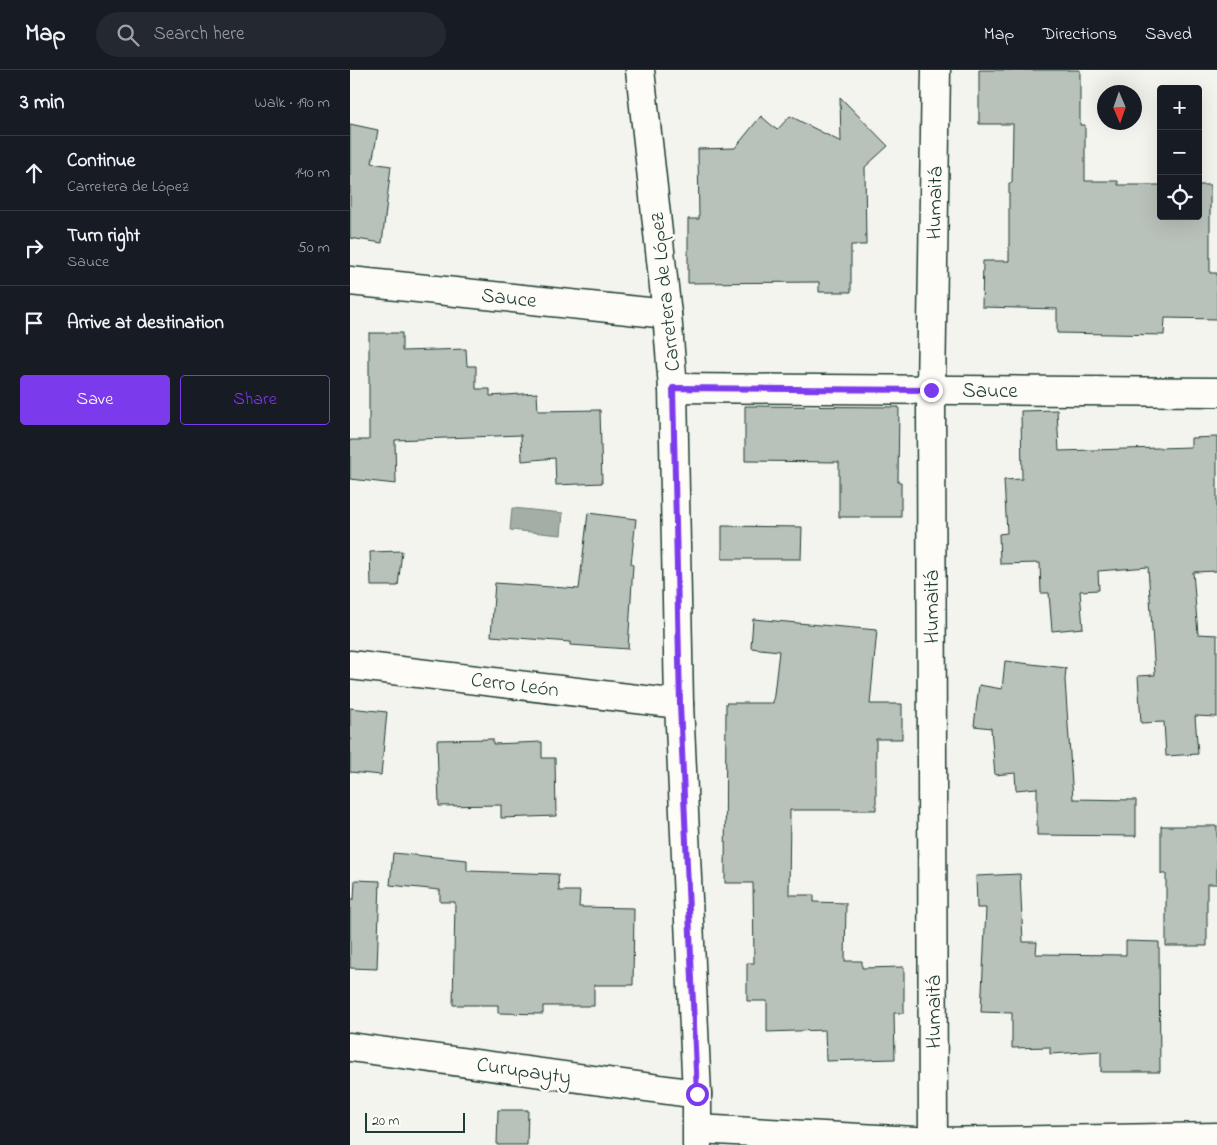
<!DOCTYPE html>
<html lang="en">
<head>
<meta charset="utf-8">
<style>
	:root { --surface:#171b24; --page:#242831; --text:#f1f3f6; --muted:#9ea1a6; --line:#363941; --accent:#7c3aed }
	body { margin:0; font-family:"Indie Flower",sans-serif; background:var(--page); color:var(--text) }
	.controls { position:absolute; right:15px; top:15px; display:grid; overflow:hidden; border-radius:5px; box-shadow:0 5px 20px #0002 }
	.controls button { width:45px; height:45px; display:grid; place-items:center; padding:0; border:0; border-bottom:1px solid var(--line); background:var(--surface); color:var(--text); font:25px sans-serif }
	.compass { position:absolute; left:747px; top:15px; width:45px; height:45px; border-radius:50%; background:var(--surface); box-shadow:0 5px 20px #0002; rotate:178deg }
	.scale { position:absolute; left:15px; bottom:12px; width:100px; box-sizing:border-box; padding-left:5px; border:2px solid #1f3d34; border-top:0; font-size:14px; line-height:18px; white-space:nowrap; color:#1f3d34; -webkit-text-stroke:4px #fdfcf7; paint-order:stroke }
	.stop { position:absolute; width:15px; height:15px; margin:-11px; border:4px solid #7c3aed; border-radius:50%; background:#fff }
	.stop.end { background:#7c3aed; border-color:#fff; box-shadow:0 1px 5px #0008 }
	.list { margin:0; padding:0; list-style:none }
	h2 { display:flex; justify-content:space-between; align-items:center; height:65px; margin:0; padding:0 20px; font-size:21px }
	h2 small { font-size:16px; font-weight:400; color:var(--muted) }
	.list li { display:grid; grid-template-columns:32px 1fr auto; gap:15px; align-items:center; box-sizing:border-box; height:75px; padding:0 20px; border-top:1px solid var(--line) }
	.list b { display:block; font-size:19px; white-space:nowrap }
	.list p { margin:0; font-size:16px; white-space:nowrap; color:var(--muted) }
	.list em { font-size:16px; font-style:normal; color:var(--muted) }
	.actions { display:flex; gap:10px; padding:15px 20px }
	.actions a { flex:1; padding:11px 0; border:1px solid var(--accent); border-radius:5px; text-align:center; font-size:18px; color:var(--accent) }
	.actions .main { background:var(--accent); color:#fff }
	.icon { flex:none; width:28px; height:28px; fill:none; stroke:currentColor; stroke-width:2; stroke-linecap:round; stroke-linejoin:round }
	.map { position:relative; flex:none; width:867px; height:1075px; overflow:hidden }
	header { display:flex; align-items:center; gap:30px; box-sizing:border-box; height:70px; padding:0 25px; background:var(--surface); border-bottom:1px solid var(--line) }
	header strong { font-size:24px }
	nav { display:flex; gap:28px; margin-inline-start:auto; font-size:18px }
	.search { width:350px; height:45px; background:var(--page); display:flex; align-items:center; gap:12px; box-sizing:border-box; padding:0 18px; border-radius:28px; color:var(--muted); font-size:19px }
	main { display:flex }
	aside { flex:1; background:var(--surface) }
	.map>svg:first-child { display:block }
	.water { fill:#a3aea7; stroke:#6e8179 }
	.building { fill:#b9c1bb; stroke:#1f3d34 }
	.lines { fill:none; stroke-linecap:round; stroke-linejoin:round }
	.minor-casing { stroke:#1f3d34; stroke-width:31 }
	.tertiary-casing { stroke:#1f3d34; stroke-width:31 }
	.minor { stroke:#fdfcf7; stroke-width:28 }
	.tertiary { stroke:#fdfcf7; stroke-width:28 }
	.route { stroke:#7c3aed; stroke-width:6 }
	.labels { text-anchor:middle; stroke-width:5; stroke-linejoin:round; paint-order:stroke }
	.street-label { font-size:21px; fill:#1f3d34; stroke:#fdfcf7 }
</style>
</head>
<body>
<header>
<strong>Map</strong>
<div class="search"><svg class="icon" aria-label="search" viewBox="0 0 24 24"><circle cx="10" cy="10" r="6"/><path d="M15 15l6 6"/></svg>Search here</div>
<nav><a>Map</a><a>Directions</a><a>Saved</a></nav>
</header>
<main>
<aside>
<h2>3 min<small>Walk · 190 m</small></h2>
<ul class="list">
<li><svg class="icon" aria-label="ahead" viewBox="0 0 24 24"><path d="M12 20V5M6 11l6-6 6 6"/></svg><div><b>Continue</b><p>Carretera de López</p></div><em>140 m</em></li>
<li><svg class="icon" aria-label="right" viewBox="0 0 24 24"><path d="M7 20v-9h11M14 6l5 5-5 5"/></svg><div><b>Turn right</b><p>Sauce</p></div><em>50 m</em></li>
<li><svg class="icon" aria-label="arrive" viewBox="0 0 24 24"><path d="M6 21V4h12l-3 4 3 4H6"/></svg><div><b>Arrive at destination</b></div></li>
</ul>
<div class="actions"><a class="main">Save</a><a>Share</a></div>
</aside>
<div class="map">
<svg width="867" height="1075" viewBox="0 0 867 1075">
	<rect width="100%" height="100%" fill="#f4f4ef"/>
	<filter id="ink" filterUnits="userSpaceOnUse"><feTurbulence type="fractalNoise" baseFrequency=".02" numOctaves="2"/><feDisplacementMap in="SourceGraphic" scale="10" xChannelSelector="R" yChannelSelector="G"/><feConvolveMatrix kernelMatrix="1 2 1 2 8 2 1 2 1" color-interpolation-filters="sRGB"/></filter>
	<g filter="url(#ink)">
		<!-- water -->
		<polygon class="water" points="162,438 213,443 211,465 160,460"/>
		<!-- building -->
		<g class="building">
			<polygon points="629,0 730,0 730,55 735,55 735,111 768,111 768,115 811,115 811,146 848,146 848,115 860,115 860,203 867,203 867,249 815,248 814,265 707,263 707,239 632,237 633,191 659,191 659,113 662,113 663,54 629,54"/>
			<polygon points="490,27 538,76 515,97 516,175 501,175 501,222 469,222 469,212 338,213 338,149 349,149 348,79 385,78 411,46 427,60 440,46 491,72"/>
			<polygon points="0,54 28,60 22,93 41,96 32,173 0,168"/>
			<polygon points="19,263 52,263 52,281 116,279 117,296 126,296 126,319 140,319 140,326 187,323 188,341 250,340 252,413 206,415 205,388 172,391 171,365 45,370 46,414 0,409 0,370 19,370"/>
			<polygon points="395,336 549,337 548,412 551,412 551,447 489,447 489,392 395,391"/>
			<polygon points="707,340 709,381 841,377 841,368 867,367 867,501 843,502 848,564 867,565 867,647 845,646 848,684 816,686 814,652 791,653 788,606 805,605 798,497 748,501 749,520 730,521 733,558 702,561 699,523 691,523 690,493 650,494 649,464 657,463 654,410 672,409 671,341"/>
			<polygon points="238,443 286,449 281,494 283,495 278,579 220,575 220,572 141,566 145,513 229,519"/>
			<polygon points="372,456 452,457 451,489 372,489"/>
			<polygon points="52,481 48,516 21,516 20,482"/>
			<polygon points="403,549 527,560 520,634 552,634 552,669 526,669 526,740 440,740 439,825 464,825 464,832 496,833 495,891 512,891 512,898 554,897 554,943 544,943 545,989 476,991 475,960 417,962 417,931 397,931 397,893 404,893 403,813 375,813 376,633 423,633 429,581 401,578"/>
			<polygon points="655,591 716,598 715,610 723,729 786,730 786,766 687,765 687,718 666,720 665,703 645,705 641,658 624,656 629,615 652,619"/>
			<polygon points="0,638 37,642 31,705 0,702"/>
			<polygon points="143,669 143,674 192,672 192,688 205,688 206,746 151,748 151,735 89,736 87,670"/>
			<polygon points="811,756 867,756 867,814 857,814 857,876 816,876 816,804 811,804"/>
			<polygon points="43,783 117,790 117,801 208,804 209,821 230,821 229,837 284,838 283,915 244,915 244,936 193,936 193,944 148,943 148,935 103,935 105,832 90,832 90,820 40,815"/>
			<polygon points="670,804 673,872 687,872 686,884 776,885 776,871 809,872 810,1002 751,1002 751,981 700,984 700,977 662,978 662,943 631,942 636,838 627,838 626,806"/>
			<polygon points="5,810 30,811 27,899 0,898 0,829 4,829"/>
			<polygon points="148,1040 178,1040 177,1075 147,1075"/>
		</g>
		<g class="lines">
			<defs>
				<g id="minor">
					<polyline points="290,0 317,244 323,318 329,634 347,1024 347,1075"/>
					<polyline points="0,211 317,244"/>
					<polyline points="323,318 867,322"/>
					<polyline points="0,595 329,634"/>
					<polyline points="0,977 347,1024"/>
					<polyline points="348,1059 583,1072 867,1067"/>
				</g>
				<polyline id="tertiary" points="583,1075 581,320 586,0"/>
			</defs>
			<!-- minor casing -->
			<use href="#minor" class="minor-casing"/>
			<!-- tertiary casing -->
			<use href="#tertiary" class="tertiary-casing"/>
			<!-- minor -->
			<use href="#minor" class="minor"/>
			<!-- tertiary -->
			<use href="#tertiary" class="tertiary"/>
		</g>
	</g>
	<g class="lines" filter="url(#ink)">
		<!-- route -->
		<polyline class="route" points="347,1024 330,634 323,318 581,320"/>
	</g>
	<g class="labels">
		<!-- street labels -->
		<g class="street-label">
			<text transform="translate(584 133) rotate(-89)" y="7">Humaitá</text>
			<text transform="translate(314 222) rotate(-96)" y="7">Carretera de López</text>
			<text transform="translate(159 227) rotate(6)" y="7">Sauce</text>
			<text x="640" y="327">Sauce</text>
			<text transform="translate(581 537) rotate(-90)" y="7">Humaitá</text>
			<text transform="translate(165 614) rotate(7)" y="7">Cerro León</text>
			<text transform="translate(583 942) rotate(-90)" y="7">Humaitá</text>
			<text transform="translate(174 1000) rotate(8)" y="7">Curupayty</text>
		</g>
	</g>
</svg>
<div class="controls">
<button>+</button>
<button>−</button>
<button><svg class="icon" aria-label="locate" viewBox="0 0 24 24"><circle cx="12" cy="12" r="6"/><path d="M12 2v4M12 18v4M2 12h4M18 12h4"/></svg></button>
</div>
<svg class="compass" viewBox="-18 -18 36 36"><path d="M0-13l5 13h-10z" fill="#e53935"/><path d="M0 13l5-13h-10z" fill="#9ea1a6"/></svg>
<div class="scale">20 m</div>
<div class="stop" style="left:347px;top:1024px"></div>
<div class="stop end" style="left:581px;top:320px"></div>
</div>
</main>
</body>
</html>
